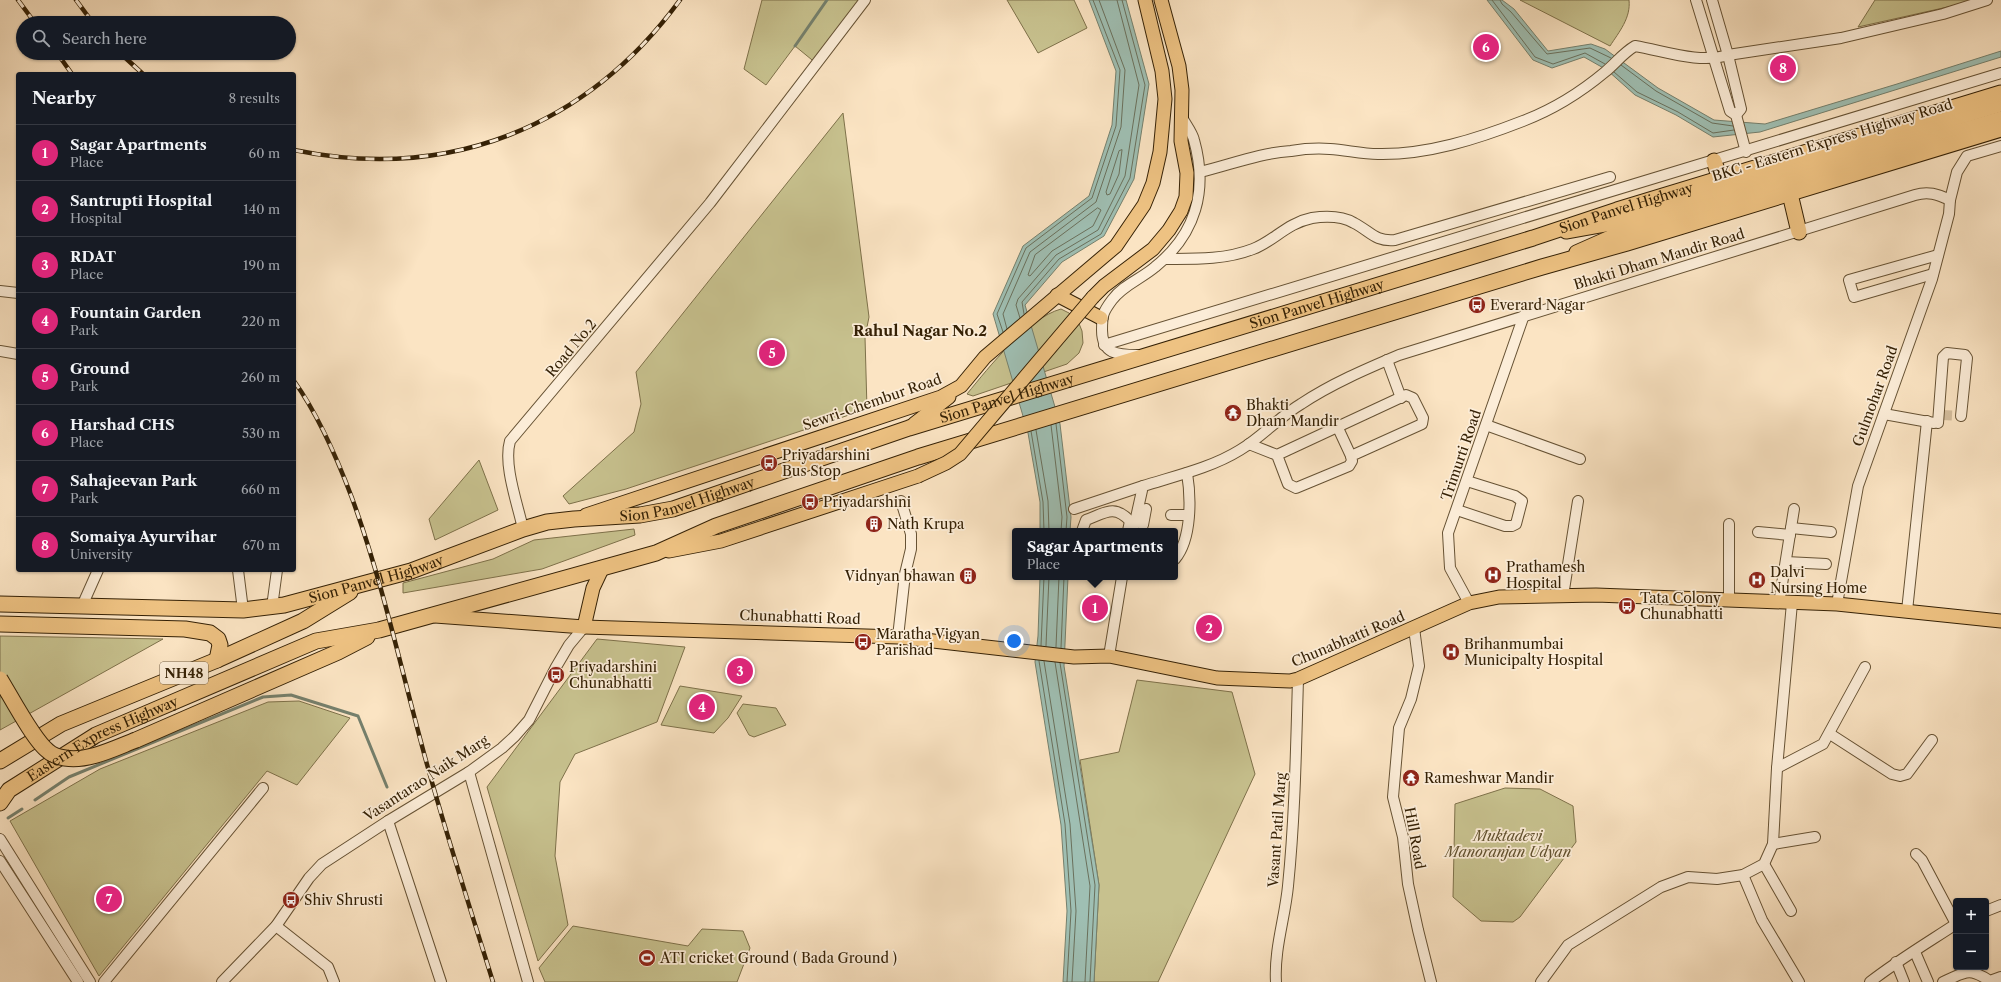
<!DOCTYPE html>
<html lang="en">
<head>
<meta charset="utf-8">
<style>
	:root { --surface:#171b24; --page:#20242c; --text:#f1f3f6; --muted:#9ea1a6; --line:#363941; --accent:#db2777 }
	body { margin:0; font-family:"Libre Caslon Text",serif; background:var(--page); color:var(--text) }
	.controls { position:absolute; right:12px; bottom:12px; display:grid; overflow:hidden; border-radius:4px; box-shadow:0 1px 3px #0004 }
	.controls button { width:36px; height:36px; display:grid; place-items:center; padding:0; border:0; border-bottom:1px solid var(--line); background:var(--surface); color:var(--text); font:20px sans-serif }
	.you { position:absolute; left:1014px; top:641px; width:14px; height:14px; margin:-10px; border:3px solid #fff; border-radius:50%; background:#1a73e8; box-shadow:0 0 0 6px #1a73e833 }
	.badge { display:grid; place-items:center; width:26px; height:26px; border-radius:50%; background:var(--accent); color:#fff; font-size:13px; font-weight:700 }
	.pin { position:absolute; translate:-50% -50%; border:2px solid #fff; box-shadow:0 1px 4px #0006 }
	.popup { position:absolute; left:1012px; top:528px; width:166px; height:52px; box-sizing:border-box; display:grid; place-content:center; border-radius:4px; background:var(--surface); filter:drop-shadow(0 1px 3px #0005); font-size:13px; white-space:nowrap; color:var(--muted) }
	.popup b { font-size:15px; color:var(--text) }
	.popup::after { content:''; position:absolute; left:50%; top:100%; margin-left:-8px; border:8px solid transparent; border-top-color:var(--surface) }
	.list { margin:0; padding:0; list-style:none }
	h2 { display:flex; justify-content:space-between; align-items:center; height:52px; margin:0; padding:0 16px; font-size:17px }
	h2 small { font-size:13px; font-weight:400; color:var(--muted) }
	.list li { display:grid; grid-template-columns:26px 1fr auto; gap:12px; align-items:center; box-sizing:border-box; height:56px; padding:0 16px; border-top:1px solid var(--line) }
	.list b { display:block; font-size:15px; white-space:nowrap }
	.list p { margin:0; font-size:13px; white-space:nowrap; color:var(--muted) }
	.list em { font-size:13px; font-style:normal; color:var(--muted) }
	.icon { flex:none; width:22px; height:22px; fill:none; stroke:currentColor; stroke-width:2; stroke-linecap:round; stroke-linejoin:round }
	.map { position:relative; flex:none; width:2001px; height:982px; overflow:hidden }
	.search { position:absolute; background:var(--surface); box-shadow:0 1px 3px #0004; left:16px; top:16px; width:280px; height:44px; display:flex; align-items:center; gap:10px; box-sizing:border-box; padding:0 14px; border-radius:22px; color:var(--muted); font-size:15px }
	.panel { position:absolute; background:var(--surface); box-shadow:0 1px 3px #0004; left:16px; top:72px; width:280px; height:500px; border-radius:4px }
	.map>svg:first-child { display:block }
	.green { fill:#c7c18e; stroke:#7e714a }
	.water { fill:#9fbfb3; stroke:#75806d }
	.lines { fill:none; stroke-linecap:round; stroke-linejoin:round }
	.shore { stroke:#6a705c; stroke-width:1 }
	.stream { stroke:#75806d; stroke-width:3 }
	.minor-tunnel { stroke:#d3bd9d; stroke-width:10; stroke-dasharray:10 5; stroke-linecap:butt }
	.minor-casing { stroke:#665234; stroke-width:12 }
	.major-casing { stroke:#352105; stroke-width:15 }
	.highway-casing { stroke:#352105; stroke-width:17 }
	.minor { stroke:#fcedd8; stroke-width:10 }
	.major { stroke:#eec282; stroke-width:13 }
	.highway { stroke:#eec282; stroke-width:15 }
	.rail-casing { stroke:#352105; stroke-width:4.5 }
	.rail { stroke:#fcedd8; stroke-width:3; stroke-dasharray:9; stroke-linecap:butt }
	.major-bridge-casing { stroke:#352105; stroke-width:15; stroke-linecap:butt }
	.highway-bridge-casing { stroke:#352105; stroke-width:17; stroke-linecap:butt }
	.major-bridge { stroke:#eec282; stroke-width:13 }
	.highway-bridge { stroke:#eec282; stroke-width:15 }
	.labels { text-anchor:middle; stroke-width:3.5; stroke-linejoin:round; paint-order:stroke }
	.shield { fill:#fcedd8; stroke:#715e44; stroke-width:1 }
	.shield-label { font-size:13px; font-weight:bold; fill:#352105 }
	.street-label { font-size:14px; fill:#352105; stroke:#fcedd8 }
	.poi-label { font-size:14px; fill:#352105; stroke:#fcedd8; text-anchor:start }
	.park-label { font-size:14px; font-style:italic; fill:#61512e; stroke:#fcedd8 }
	.neighbourhood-label { font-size:15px; font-weight:bold; fill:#352105; stroke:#fcedd8 }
</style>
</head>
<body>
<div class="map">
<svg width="2001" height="982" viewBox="0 0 2001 982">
	<rect width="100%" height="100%" fill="#fbe4c3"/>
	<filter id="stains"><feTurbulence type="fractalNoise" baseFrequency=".005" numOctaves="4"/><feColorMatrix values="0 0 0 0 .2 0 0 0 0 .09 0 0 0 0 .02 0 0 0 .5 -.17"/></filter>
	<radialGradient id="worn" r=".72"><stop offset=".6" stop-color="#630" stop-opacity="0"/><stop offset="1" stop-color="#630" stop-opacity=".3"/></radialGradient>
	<!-- green -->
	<g class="green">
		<polygon points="762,0 866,0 817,64 795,46 766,85 744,69"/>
		<polygon points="1007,0 1074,0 1087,28 1038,53"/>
		<path d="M1520 0H1629C1631 18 1619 32 1610 46Z"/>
		<polygon points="1875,0 1979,0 1858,27"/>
		<polygon points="843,113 869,317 865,337 867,409 626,489 569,504 563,496 634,432 641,404 636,372"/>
		<path d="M1061 309 1069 313 1078 321 1082 331 1083 343 1079 353 1067 364 973 396 967 394C989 367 1028 318 1061 309Z"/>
		<polygon points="479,460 498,510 435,540 429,519"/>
		<polygon points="634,529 635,535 542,569 403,593 403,583 493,559 534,540"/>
		<polygon points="0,636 163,639 0,730"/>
		<polygon points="597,639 685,647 657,722 575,754 560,782 555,856 568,925 538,961 487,787"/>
		<polygon points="1137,680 1232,692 1255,774 1158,982 1094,982 1099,885 1080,760 1119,752"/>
		<polygon points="680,686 742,696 728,718 714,733 661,725"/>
		<polygon points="299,701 350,718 297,785 267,771 99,976 10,821 100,769 268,702"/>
		<polygon points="743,704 776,708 786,725 754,737 749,735 737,713"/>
		<polygon points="1505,788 1540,789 1573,806 1576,842 1520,917 1513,922 1481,921 1453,897 1455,804"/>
		<polygon points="573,926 688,946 702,929 743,931 750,948 737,982 545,982 539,968"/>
	</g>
	<!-- water -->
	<g class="water">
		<polygon points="1089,0 1126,0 1149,84 1134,179 1104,236 1062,262 1025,305 1060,424 1071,517 1070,531 1040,531 1040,502 1028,433 993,314 1023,246 1089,196 1112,125 1116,71"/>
		<polygon points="1487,0 1502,0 1514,9 1548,51 1591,44 1605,49 1658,88 1714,120 1765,124 1897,84 2001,51 2001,57 1760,132 1713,137 1676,115 1635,95 1607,70 1584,57 1552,68 1533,60"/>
		<polygon points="1040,577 1068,577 1064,666 1099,885 1094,982 1063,982 1067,911 1061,825 1035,662 1038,636"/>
	</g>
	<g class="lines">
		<!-- shore -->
		<g class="shore">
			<polyline points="1492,0 1535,57 1553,64 1585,53 1605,64"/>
			<polyline points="1500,0 1502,4 1511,12 1547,54 1590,48 1611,58"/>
			<polyline points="1621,65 1656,91 1712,123 1733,126"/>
			<polyline points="1614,72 1637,92 1678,112 1713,133 1734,130"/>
			<polygon points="1122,150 1119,174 1110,194 1107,195 1106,192 1119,151"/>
			<polygon points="1098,208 1101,210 1093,226 1052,251 1030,276 1028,275 1035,255"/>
			<polyline points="1024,314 1022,302 1059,259 1101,234 1130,178 1145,85 1122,0"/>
			<polyline points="1020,318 1016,305 1018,299 1056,255 1098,230 1125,176 1139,85 1117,0"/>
			<polyline points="1007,329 1003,314 1030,252 1096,202 1121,127 1125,70 1099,0"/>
			<polyline points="1003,332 997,314 1026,248 1092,198 1116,126 1120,70 1093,0"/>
			<polyline points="1056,424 1067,517 1066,531"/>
			<polyline points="1051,425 1062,517 1061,531"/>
			<polyline points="1036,430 1048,501 1049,531"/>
			<polyline points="1031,431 1043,502 1044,531"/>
			<polyline points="1041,646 1044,577"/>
			<polyline points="1046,646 1049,577"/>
			<polyline points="1056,647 1059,577"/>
			<polyline points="1061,648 1064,577"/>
			<polyline points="1039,661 1065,824 1071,911 1067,982"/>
			<polyline points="1044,661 1070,824 1076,911 1072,982"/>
			<polyline points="1055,662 1090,886 1085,982"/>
			<polyline points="1060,663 1095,885 1090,982"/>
		</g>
		<!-- stream -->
		<g class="stream">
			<polyline points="795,46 827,0"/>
			<polyline points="35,800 69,777 263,697 291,695 358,716 387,787"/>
			<polyline points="8,818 22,809"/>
		</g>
		<!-- minor-tunnel -->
		<polyline class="minor-tunnel" points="1942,415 1961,416"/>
		<defs>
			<g id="minor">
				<polyline points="1696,0 1730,111 1736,115 1746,152"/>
				<polyline points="1712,0 1728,55 1741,109 1736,115"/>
				<path d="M1200 172C1230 165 1259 153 1291 151 1303 149 1317 148 1330 149 1346 150 1362 154 1378 154 1427 155 1477 139 1523 121 1552 110 1581 92 1605 72 1616 63 1623 53 1635 46 1665 51 1699 64 1728 55L1841 38 1943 14 1987 0"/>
				<path d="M1165 259C1194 259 1225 260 1253 249 1274 241 1287 223 1312 218 1326 216 1342 216 1354 223 1370 231 1375 242 1395 240L1610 177"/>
				<polyline points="1933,274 1854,297 1849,280 1938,255"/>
				<polyline points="0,291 18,293"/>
				<polyline points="1104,345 2001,73"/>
				<polyline points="0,351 18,354"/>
				<path d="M1137 355C1117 355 1102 354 1102 330 1102 315 1103 312 1112 300 1123 285 1141 279 1155 267 1196 234 1208 190 1194 140 1192 132 1186 125 1183 119"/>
				<polyline points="1387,360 1401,398"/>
				<polyline points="1884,414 1934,423"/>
				<polyline points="1938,423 1943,357 1947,353 1965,355 1967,358 1961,416"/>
				<polyline points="1486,425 1580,459"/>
				<polyline points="1338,428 1351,456"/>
				<polyline points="1249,444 1277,455 1288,484 1296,488 1349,466 1352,461 1351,456 1422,424 1423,418 1413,398 1406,395 1277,455"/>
				<polyline points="1074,509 1143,486"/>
				<polyline points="1457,510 1505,526 1512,526 1516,524 1522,501 1515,496 1467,481"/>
				<polyline points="1171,515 1188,515"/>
				<polyline points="1143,525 1146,509"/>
				<polyline points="1791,528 1831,532"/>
				<path d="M523 529C518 505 503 465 510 441L710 203 865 0"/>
				<path d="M1082 531 1086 520C1105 513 1114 504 1130 521L1128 531"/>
				<path d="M1133 531 1143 486C1175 476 1211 468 1240 450 1262 437 1279 417 1301 404 1331 384 1366 369 1399 355L1915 195C1928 191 1937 194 1950 200"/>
				<polyline points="1758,532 1790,535"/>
				<path d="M1175 559C1192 539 1191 497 1187 473"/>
				<polyline points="1786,562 1826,564"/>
				<polyline points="238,570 243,610"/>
				<polyline points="1563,596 1578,501"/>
				<polyline points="1729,601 1729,524"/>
				<polyline points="1469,603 1450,568 1448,533 1524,315"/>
				<polyline points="1779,603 1794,509"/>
				<polyline points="1837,604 1858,486 1932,279 1949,214 1950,200 1957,172 1967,156 2001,146"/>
				<polyline points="82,606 98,570"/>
				<polyline points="272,607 277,570"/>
				<polyline points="1907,611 1927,421"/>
				<polyline points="1414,628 1419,666 1411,699 1399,728 1393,797 1403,837 1408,884 1418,930 1431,982"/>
				<polyline points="898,637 905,574 911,549 911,534 901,501"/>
				<polyline points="1109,656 1122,577"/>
				<polyline points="1830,734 1892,774 1900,776 1907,774 1932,740"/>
				<polyline points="1777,768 1823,744 1865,667"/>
				<polyline points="469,772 528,982"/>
				<polyline points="388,821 441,982"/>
				<polyline points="0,839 90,982"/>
				<polyline points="1773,844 1815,837"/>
				<polyline points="1916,854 1922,860 1956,924"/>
				<polyline points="0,861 78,982"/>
				<polyline points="1764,864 1791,911"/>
				<polyline points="1743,875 1762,920 1799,982"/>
				<polyline points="1986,911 2001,905"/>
				<polyline points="276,926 328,967 334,982"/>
				<polyline points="1915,952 1928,982"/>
				<polyline points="1896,962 1904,982"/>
				<polyline points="104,982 263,788"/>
				<polyline points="222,982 276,926 309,878 322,864 388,821 469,772 502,748 515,736 529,720 556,667 569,645 584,627"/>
				<path d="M1276 982C1274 949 1285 918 1288 886 1295 817 1296 748 1298 679"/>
				<polyline points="1541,982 1568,945 1661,887 1688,877 1717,879 1743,875 1764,864 1773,844 1777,768 1792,603"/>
				<path d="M1870 982C1897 961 1927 943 1956 924"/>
				<path d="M1943 982C1966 972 1968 967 1990 981L2001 977"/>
			</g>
			<g id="major">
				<polyline points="1566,232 1616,223 2001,105"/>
				<polyline points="1576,252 1619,233 2001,118"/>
				<polyline points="1057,295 1101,318"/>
				<polyline points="1093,297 1104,286 1153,249 1169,230 1181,211 1186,197 1187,173 1181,141 1182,90 1179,66 1161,0"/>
				<polyline points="914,424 949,397"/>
				<polyline points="586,515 941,397 961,386 985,357 1116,246 1144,205 1153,183 1160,152 1165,99 1162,71 1145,0"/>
				<polyline points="669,551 721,541 918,476"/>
				<polyline points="435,616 584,627 898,637 1074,657 1109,656 1217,678 1290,681 1298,679 1469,603 1499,597 1596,595 1837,604 2001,621"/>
				<polyline points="584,627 593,588 602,569"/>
			</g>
			<g id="highway">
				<polyline points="1714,161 1720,179"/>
				<polyline points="1790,194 1799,232"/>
				<path id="s1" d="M0 604 243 610 284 605 411 571 523 529 547 522 574 519 640 515 673 509 909 428 1533 238 1617 210 2001 93"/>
				<polyline points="0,624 185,629 210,633 218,639 220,645 217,660"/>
				<polyline points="136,740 338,652 367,637"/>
				<polyline points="0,761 61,724 217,660 303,621 350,592"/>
				<path id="s2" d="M0 803 9 790 96 735 316 641 379 630 656 553 716 526 918 457 1542 267 1627 243 2001 129"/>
			</g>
		</defs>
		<!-- minor casing -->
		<use href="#minor" class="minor-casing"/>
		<!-- major casing -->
		<use href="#major" class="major-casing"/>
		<!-- highway casing -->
		<use href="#highway" class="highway-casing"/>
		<!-- minor -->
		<use href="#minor" class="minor"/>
		<!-- major -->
		<use href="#major" class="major"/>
		<!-- highway -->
		<use href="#highway" class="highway"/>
		<defs>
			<g id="rail">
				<polyline points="18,0 35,23"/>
				<polyline points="76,0 93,23"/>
				<polyline points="57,53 72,74"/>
				<polyline points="120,53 143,74"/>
				<path d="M294 150C449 182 587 127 680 0"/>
				<path d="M294 381C319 416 337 458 352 498 384 586 403 678 428 768 448 840 471 911 493 982"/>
			</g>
		</defs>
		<!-- rail casing -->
		<use href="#rail" class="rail-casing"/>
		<!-- rail -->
		<use href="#rail" class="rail"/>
		<defs>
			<polyline id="major-bridge" points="918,476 946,463 960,454 1093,297"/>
			<path id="highway-bridge" d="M0 679C10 695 34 741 48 751 52 755 59 757 65 758 88 762 115 748 136 740"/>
		</defs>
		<!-- major-bridge casing -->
		<use href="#major-bridge" class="major-bridge-casing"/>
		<!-- highway-bridge casing -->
		<use href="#highway-bridge" class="highway-bridge-casing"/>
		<!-- major-bridge -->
		<use href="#major-bridge" class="major-bridge"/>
		<!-- highway-bridge -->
		<use href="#highway-bridge" class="highway-bridge"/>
	</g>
	<!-- icons -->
	<defs>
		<symbol id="bus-disc" viewBox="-11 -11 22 22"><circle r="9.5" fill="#8f2418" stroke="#fcedd8"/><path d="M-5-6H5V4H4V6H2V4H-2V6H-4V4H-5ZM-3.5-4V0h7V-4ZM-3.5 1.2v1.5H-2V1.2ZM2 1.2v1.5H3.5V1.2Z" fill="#fff"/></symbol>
		<symbol id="temple-disc" viewBox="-11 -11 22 22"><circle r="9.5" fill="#8f2418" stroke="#fcedd8"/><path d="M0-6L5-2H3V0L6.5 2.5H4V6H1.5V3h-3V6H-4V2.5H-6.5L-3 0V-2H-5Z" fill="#fff"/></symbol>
		<symbol id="building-disc" viewBox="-11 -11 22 22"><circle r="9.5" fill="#8f2418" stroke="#fcedd8"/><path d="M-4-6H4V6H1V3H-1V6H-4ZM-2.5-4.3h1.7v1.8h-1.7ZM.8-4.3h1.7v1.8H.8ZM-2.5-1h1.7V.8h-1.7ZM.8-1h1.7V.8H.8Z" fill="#fff"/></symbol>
		<symbol id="hospital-disc" viewBox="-11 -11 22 22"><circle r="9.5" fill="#8f2418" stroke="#fcedd8"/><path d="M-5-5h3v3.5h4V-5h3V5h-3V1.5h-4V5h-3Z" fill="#fff"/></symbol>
		<symbol id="stadium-disc" viewBox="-11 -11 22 22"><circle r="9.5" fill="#8f2418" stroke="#fcedd8"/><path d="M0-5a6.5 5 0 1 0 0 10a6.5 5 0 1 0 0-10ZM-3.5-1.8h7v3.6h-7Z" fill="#fff"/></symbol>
	</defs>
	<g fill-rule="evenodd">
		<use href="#bus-disc" x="1467" y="295" width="20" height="20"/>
		<use href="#temple-disc" x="1223" y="403" width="20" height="20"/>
		<use href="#bus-disc" x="759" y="453" width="20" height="20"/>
		<use href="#bus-disc" x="800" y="492" width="20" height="20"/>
		<use href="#building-disc" x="864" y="514" width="20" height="20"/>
		<use href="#hospital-disc" x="1483" y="565" width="20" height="20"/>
		<use href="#building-disc" x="958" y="566" width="20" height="20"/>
		<use href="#hospital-disc" x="1747" y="570" width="20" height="20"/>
		<use href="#bus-disc" x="1617" y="596" width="20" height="20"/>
		<use href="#bus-disc" x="853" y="632" width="20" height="20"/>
		<use href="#hospital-disc" x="1441" y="642" width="20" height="20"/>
		<use href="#bus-disc" x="546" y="665" width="20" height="20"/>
		<use href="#temple-disc" x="1401" y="768" width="20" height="20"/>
		<use href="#bus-disc" x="281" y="890" width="20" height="20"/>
		<use href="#stadium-disc" x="637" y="948" width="20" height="20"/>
	</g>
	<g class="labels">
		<!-- shield labels -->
		<rect class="shield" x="160" y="662" width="48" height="22" rx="3"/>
		<g class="shield-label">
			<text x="184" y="678">NH48</text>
		</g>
		<!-- street labels -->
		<g class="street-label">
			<text transform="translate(1832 140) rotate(-17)" y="5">BKC - Eastern Express Highway Road</text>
			<text dy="5" stroke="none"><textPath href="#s1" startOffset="1687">Sion Panvel Highway</textPath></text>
			<text transform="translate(1659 259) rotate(-17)" y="5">Bhakti Dham Mandir Road</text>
			<text dy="5" stroke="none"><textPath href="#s1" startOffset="1363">Sion Panvel Highway</textPath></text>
			<text transform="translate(571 348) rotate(-50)" y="5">Road No.2</text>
			<text transform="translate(1875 396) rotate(-70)" y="5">Gulmohar Road</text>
			<text dy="5" stroke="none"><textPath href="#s1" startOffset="1039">Sion Panvel Highway</textPath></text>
			<text transform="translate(872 402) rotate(-19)" y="5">Sewri-Chembur Road</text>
			<text transform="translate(1461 455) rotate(-71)" y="5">Trimurti Road</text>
			<text dy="5" stroke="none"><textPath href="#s1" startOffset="703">Sion Panvel Highway</textPath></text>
			<text dy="5" stroke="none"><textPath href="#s1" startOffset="380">Sion Panvel Highway</textPath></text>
			<text transform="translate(800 617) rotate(2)" y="5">Chunabhatti Road</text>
			<text transform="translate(1348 639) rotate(-23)" y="5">Chunabhatti Road</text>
			<text dy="5" stroke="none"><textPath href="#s2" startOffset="123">Eastern Express Highway</textPath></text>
			<text transform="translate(426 778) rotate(-33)" y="5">Vasantarao Naik Marg</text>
			<text transform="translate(1277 830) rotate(-86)" y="5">Vasant Patil Marg</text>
			<text transform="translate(1415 838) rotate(80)" y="5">Hill Road</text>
		</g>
		<!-- poi labels -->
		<g class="poi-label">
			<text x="1490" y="310">Everard Nagar</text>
			<text x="1246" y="410">Bhakti<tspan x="1246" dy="16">Dham Mandir</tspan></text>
			<text x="782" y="460">Priyadarshini<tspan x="782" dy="16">Bus Stop</tspan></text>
			<text x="823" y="507">Priyadarshini</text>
			<text x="887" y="529">Nath Krupa</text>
			<text x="1506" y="572">Prathamesh<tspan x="1506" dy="16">Hospital</tspan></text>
			<text x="1770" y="577">Dalvi<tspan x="1770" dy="16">Nursing Home</tspan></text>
			<text x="955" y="581" text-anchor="end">Vidnyan bhawan</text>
			<text x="1640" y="603">Tata Colony<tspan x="1640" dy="16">Chunabhatti</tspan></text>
			<text x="876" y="639">Maratha Vigyan<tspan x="876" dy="16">Parishad</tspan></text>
			<text x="1464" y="649">Brihanmumbai<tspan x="1464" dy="16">Municipalty Hospital</tspan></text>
			<text x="569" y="672">Priyadarshini<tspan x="569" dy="16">Chunabhatti</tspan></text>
			<text x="1424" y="783">Rameshwar Mandir</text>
			<text x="304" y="905">Shiv Shrusti</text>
			<text x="660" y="963">ATI cricket Ground ( Bada Ground )</text>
		</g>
		<!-- park labels -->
		<g class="park-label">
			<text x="1508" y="841">Muktadevi<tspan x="1508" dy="16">Manoranjan Udyan</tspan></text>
		</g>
		<!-- neighbourhood labels -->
		<g class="neighbourhood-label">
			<text x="920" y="336">Rahul Nagar No.2</text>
		</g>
	</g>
	<rect width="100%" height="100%" filter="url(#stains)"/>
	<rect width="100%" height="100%" fill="url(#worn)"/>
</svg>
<div class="controls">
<button>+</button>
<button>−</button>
</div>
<div class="you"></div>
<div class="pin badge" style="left:1095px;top:608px">1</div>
<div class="popup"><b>Sagar Apartments</b>Place</div>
<div class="pin badge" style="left:1209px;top:628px">2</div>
<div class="pin badge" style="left:740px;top:671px">3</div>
<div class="pin badge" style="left:702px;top:707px">4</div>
<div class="pin badge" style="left:772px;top:353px">5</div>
<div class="pin badge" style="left:1486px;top:47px">6</div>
<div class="pin badge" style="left:109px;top:899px">7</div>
<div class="pin badge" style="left:1783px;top:68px">8</div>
<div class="search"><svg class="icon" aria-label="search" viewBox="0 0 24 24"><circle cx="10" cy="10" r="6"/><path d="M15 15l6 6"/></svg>Search here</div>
<section class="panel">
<h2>Nearby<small>8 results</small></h2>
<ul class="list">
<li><span class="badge">1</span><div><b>Sagar Apartments</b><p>Place</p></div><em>60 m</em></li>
<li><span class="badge">2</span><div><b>Santrupti Hospital</b><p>Hospital</p></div><em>140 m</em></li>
<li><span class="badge">3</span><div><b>RDAT</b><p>Place</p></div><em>190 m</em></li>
<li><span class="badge">4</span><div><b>Fountain Garden</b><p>Park</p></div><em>220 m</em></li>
<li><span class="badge">5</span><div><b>Ground</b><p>Park</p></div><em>260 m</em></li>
<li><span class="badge">6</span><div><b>Harshad CHS</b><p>Place</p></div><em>530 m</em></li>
<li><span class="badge">7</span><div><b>Sahajeevan Park</b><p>Park</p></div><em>660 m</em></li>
<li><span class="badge">8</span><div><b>Somaiya Ayurvihar</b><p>University</p></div><em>670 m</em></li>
</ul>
</section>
</div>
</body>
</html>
